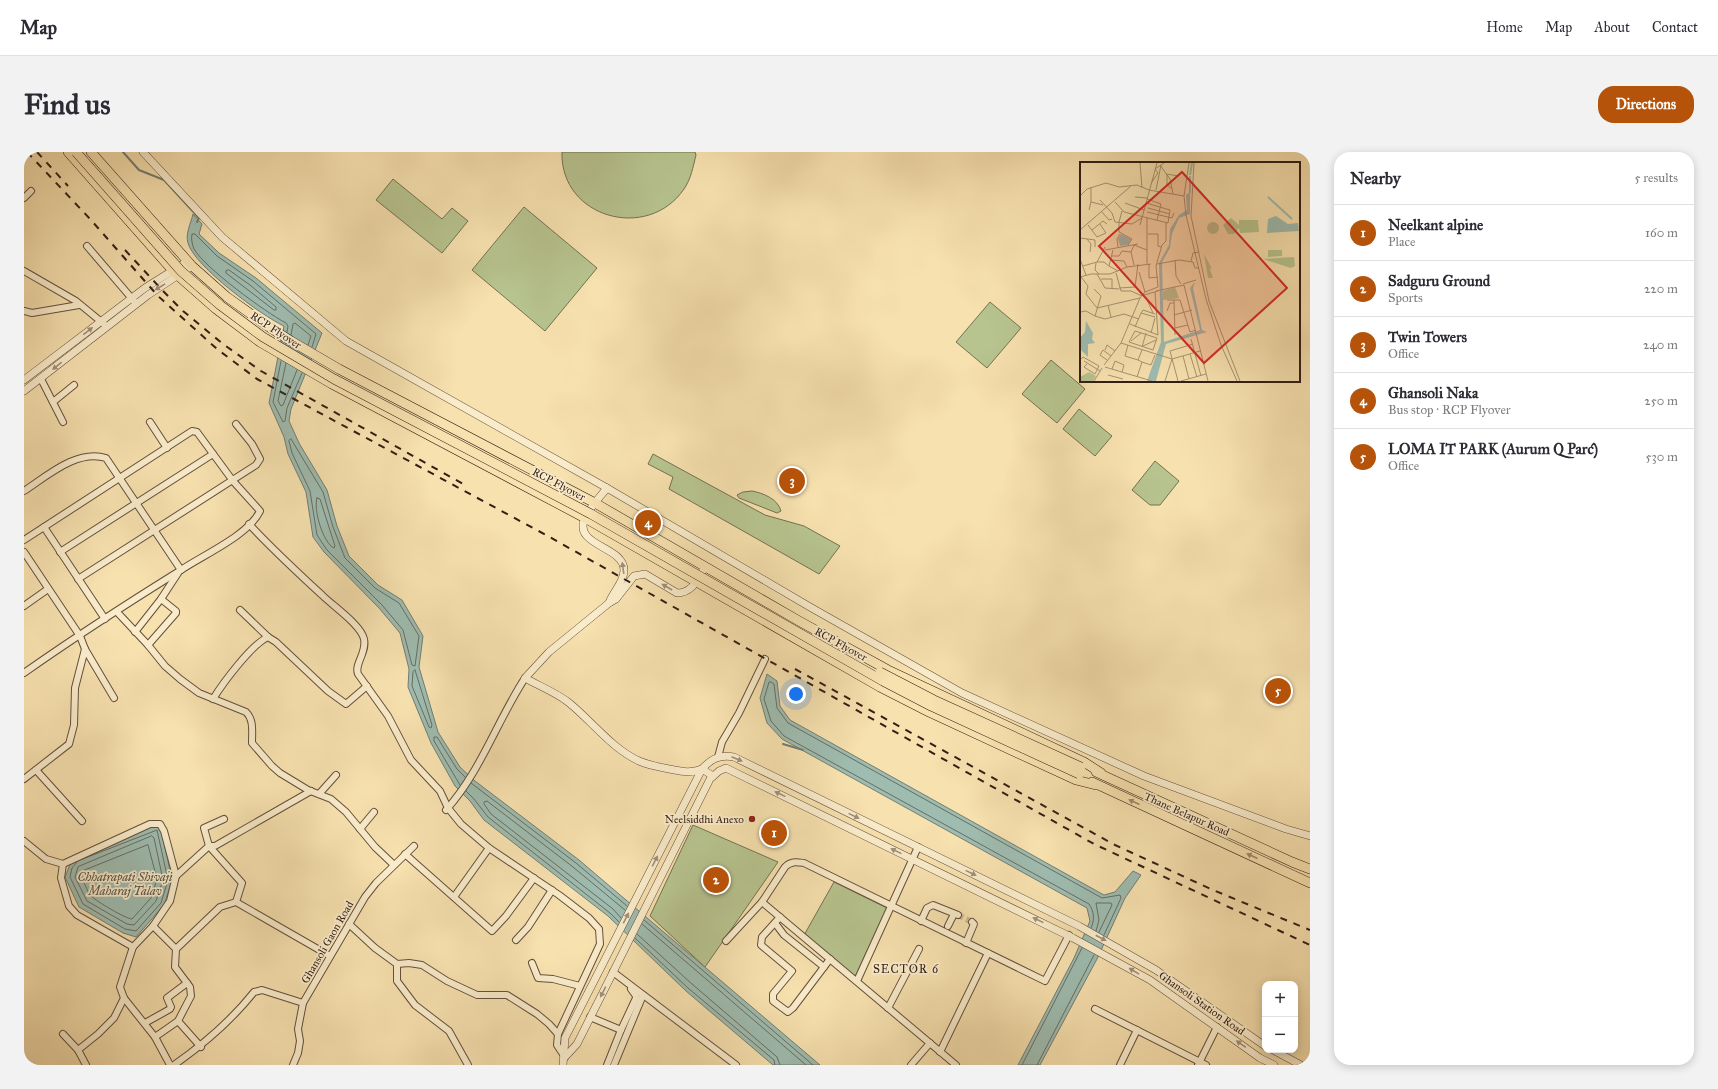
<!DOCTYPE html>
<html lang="en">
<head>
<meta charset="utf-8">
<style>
	:root { --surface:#fff; --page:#f2f2f3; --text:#2b2b33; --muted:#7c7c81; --line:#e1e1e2; --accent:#b45309 }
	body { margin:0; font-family:"IM FELL Great Primer",serif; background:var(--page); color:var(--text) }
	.controls { position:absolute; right:12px; bottom:12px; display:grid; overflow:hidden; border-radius:8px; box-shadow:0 2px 10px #0003 }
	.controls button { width:36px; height:36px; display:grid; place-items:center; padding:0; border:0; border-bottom:1px solid var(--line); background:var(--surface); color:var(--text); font:20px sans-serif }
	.you { position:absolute; left:772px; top:542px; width:14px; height:14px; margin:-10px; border:3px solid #fff; border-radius:50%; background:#1a73e8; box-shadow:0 0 0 6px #1a73e833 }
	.badge { display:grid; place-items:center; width:26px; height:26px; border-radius:50%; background:var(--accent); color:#fff; font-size:13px; font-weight:700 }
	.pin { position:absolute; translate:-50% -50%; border:2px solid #fff; box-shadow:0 1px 4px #0006 }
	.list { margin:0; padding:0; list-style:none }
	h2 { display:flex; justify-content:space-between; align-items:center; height:52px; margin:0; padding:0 16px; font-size:17px }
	h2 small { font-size:13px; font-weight:400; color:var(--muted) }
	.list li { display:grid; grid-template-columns:26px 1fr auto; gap:12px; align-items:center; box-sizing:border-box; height:56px; padding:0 16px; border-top:1px solid var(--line) }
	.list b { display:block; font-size:15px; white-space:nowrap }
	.list p { margin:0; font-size:13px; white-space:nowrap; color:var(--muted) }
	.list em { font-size:13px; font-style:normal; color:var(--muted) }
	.map { position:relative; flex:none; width:1286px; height:913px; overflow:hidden; border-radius:16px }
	header { display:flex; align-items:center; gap:24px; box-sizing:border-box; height:56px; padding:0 20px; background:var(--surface); border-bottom:1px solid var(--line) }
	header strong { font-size:19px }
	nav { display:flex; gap:22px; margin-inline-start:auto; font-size:14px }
	.intro { display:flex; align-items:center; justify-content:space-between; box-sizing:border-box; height:96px; padding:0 24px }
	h1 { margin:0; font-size:28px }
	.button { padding:10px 18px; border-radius:16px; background:var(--accent); color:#fff; font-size:14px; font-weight:700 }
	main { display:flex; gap:24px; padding:0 24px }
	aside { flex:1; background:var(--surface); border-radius:16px; box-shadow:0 2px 10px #0003 }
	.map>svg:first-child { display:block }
	.green { fill:#b7c48f; stroke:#747152 }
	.water { fill:#9ebcb0; stroke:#737d72 }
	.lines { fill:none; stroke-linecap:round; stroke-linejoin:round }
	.shore { stroke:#686d62; stroke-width:1 }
	.stream { stroke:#737d72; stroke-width:2 }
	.minor-tunnel { stroke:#d0ba90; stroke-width:6; stroke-dasharray:6 3; stroke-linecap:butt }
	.minor-casing { stroke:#634f3c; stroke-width:8 }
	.tertiary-casing { stroke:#634f3c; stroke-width:8 }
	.primary-casing { stroke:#321e15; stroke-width:10 }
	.minor { stroke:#faeccb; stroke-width:6 }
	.tertiary { stroke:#faeccb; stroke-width:7 }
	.primary { stroke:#f7e1af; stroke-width:9 }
	.rail { stroke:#321e15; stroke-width:2; stroke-dasharray:7 7; stroke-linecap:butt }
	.primary-bridge-casing { stroke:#321e15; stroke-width:10; stroke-linecap:butt }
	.primary-bridge { stroke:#f7e1af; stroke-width:9 }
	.oneway { fill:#a08f79 }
	.oneway2 { fill:#9e896a }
	.poi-dot { fill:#8f2418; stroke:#faeccb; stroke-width:1.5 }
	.labels { text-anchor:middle; stroke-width:3.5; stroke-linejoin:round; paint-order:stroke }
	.street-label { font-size:11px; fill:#321e15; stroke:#faeccb }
	.poi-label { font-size:11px; fill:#321e15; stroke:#faeccb; text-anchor:end }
	.water-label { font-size:12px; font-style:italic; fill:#524d44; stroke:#faeccb }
	.neighbourhood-label { font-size:12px; letter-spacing:1px; fill:#321e15; stroke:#faeccb }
	.inset-river { fill:none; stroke:#9ebcb0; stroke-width:2 }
	.inset-road { fill:none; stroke:#a89371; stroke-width:1 }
	.view { fill:#d62828; fill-opacity:0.15; stroke:#d62828; stroke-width:2 }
	.inset-edge { fill:none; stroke:#321e15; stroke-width:2 }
</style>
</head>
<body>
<header>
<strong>Map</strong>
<nav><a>Home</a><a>Map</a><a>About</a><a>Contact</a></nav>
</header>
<div class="intro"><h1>Find us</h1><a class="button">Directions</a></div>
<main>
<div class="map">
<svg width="1286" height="913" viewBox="0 0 1286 913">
	<rect width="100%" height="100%" fill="#f7e1af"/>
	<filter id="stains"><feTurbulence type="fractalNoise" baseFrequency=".005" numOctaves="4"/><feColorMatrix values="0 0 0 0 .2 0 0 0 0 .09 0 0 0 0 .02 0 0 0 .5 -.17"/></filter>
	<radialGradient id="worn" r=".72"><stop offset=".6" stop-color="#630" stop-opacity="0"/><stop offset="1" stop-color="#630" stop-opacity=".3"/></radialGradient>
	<!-- green -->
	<g class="green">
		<path d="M538 0H671L672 3C669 15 667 27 660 37 624 90 536 66 538 0Z"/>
		<polygon points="369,27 418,67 428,56 444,69 418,101 352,48"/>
		<polygon points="500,55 573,116 521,179 448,118"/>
		<polygon points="966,150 997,176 963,216 932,190"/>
		<polygon points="1027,208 1061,237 1033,271 998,242"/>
		<polygon points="1055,257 1088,284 1071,304 1039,277"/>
		<polygon points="629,302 741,363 780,374 816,394 795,422 645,337 649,325 624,312"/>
		<polygon points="1131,309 1155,329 1136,353 1126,353 1108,338"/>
		<path d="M728 339C739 341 754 347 757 359L753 361 715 346 713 343 719 340Z"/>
		<polygon points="669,673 754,710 681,815 626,764"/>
		<polygon points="810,730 863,756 830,827 779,785"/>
	</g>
	<!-- water -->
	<g class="water">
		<path d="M169 62 178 72 175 82 195 101 232 126 298 181 267 257 265 269 275 291 303 338 313 374 325 404 354 433 378 448 399 484 395 515 414 580 436 615 451 629 555 708 796 913H749L662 839 584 764 460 668 446 649 431 634 407 591 384 535 385 517 376 481 355 456 300 400 289 385 282 340 264 302 260 285 245 251 260 174C238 164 170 114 164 91 161 82 167 71 169 62Z"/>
		<polygon points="743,522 753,529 756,554 766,568 1080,743 1091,740 1109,719 1117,723 1101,746 1073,807 1016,913 994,913 1050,806 1066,769 1063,756 758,587 743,571 736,546"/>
		<polygon points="130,674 135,674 137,677 148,728 140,753 112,785 99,781 55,755 41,725 47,710 51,706"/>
	</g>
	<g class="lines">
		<!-- shore -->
		<g class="shore">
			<polygon points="205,118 226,133 252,155 252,158 250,158 202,121 202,119"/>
			<path d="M263 180 264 174 262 171C241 160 181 116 170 97 168 92 167 87 168 82H171L193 104 229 129 292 182 288 195"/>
			<polyline points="267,183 269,172 271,171 287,184 284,193"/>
			<polyline points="257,209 249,250 259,270 261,269 263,256 278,221"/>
			<polyline points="262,211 254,249 257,254 259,253 273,218"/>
			<polygon points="267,287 299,340 309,375 321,406 351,436 375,451 395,484 391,514 388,513 379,478 358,453 303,398 293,383 286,339 268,301 265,289"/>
			<path d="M293 346 296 347 311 394 310 396C299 391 289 357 293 346Z"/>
			<polygon points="391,518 408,573 407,576 405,575 388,534 389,520"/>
			<polyline points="447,631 552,711 603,754"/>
			<polyline points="436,633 410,589 410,585 413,585 433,617 441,625"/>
			<polyline points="442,639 450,647 464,665 586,761 595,770"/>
			<polygon points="128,684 130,686 139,728 132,749 110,773 103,772 63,749 51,725 54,715"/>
			<path d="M124 693 133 727 127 746 108 767C102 767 72 749 67 744 63 739 60 730 57 724L59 719Z"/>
			<polyline points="53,710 48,716 46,725 59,752 101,777 112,779 137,751 144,728 133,678 56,708"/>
			<polyline points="597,766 589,757 467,662 460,652 460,650 463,649 549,715 601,758"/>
			<polyline points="620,768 789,913"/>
			<polyline points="618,772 782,913"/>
			<path d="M1067 776C1071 768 1070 759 1065 752L760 584 747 569 740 547 745 530H747L750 532 753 556 764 571 1078 746 1096 743 1097 746 1080 783"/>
			<polyline points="1072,779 1075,768 1072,751 1087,751 1088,753 1075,780"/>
			<polyline points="613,782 668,832 753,905 756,913"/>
			<polyline points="611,786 664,836 750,908 751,913"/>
			<polyline points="998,913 1058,796"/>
			<polyline points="1013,913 1070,803"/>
		</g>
		<!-- stream -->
		<g class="stream">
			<polyline points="99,0 115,18 140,28 175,66 173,70"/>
			<polyline points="759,592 779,598"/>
		</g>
		<!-- minor-tunnel -->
		<polyline class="minor-tunnel" points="934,763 948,770"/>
		<defs>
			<g id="minor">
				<polyline points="0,46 7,39"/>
				<polyline points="63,94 110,149"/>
				<polyline points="0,119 52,149 80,172"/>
				<polyline points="0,159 8,161 55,153"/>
				<polyline points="17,227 39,270"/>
				<polyline points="29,250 50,233"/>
				<polyline points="126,270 143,296"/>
				<path d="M0 339C23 324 53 297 82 306L157 418"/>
				<path d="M225 372C248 397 273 420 298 443 309 454 337 473 340 487 343 501 330 512 334 522L364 564 387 608 416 639 424 656 437 672 465 696 535 743 565 766 575 777 576 792 534 882 533 893 541 905"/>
				<polyline points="20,375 81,467"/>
				<path d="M0 388 168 279 173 280 209 329 236 359C225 383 179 403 157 418 104 451 51 485 0 521"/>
				<polyline points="0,400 56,484 61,497 90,546"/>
				<polyline points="36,400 189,302"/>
				<polyline points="54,427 232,313 236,307 228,292 212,272"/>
				<polyline points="0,454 24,437"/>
				<polyline points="216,458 244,485"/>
				<path d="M93 460 124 493 141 514 156 527 175 541 222 560C230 568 228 579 228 591L248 614 256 621 284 638 307 647 322 660 351 695 370 713"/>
				<polyline points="111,480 137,447 154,421"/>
				<polyline points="124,493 152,461 152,459 137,447"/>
				<path d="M189 547C199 531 227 493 244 485L252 490 304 539 322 552 343 534"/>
				<polyline points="694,605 698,590 715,561 741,507"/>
				<polyline points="12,618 58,669"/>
				<polyline points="0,627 45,592 50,573 51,536 61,497"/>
				<polyline points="295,642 312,623"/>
				<path d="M422 658C457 619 473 569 501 526"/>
				<polyline points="336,677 350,660"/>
				<polyline points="0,689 22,707 39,712 126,672 136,672 140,679 152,724"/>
				<polyline points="381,702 468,779 482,764 510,726"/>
				<polyline points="39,712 37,726 45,754 53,763 109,795"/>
				<polyline points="430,745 465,696"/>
				<polyline points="212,750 218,731 185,694 191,694 287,639"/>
				<polyline points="738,750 932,913"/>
				<polyline points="756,765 738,785 737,793 768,819 749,842 749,849 764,860 769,856 806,807"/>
				<polyline points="897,769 903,756 909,753 934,763"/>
				<polyline points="751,771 760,783 800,815"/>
				<polyline points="325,772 351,796 373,812 373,829 391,853 425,879 444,913"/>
				<polyline points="129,774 152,797"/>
				<polyline points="924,774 930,762"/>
				<polyline points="492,788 504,775 528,738"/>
				<path d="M702 789 738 750 761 715C767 709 772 710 780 711L1021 829 1045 783"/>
				<polyline points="942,791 950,772 948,770"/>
				<polyline points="508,811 514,826 529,827 556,834"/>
				<polyline points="373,812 385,811 398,813 423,829 453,843 483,843 513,862 525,872 534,882"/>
				<polyline points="589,820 712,913"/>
				<polyline points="833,829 894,695"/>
				<polyline points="864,856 895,797"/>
				<polyline points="1071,857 1182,913"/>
				<polyline points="566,865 597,878 583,913"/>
				<polyline points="154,869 177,895"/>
				<polyline points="121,871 146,857 147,855 143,846 163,831"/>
				<polyline points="597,878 612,846 612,844 607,837"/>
				<polyline points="39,882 54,898 62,913"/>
				<polyline points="131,885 154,869 167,844 166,835 151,815 152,797 196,755 212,750 306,804"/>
				<polyline points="54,898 74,882 90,866 100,846"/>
				<polyline points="916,900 964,801"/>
				<polyline points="146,913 131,885 100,846 96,835 109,795 129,774 146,749 152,724 185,694 180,676 200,667"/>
				<path d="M150 913C180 892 207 869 230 840L238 838 279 851"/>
				<polyline points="269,913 274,901 276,889 274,877 279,851 341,745 352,731 390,694"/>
				<polyline points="590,913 619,843"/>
				<polyline points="887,913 906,891"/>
				<polyline points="1096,913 1113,878"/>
				<polyline points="1174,913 1193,875"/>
			</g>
			<g id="tertiary">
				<polyline points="119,0 198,85 322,189 583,336 786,455 938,541 1120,624 1262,677 1286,684"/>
				<polyline points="0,228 121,136 164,109"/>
				<polyline points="0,239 124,143 168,114"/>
				<path d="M583 336C576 345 566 355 561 366 548 394 600 394 600 418 600 431 589 439 585 451"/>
				<path d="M681 415C674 426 669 441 653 441L621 422 610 424 592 447 585 451 525 500 501 526C515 534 531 540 544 550 568 569 587 596 615 609 624 613 635 615 645 617 656 619 666 622 678 617L689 624"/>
				<polyline points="1249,898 1277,913"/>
				<polyline points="541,905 553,892 686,627 695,619 702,616 1049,786 1126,828 1236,906 1250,913"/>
				<path d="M539 913 541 886 678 617C687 607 696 602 710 605L1055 774 1132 818 1241 894"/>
			</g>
			<g id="primary">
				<polyline points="44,0 150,120 192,157 236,190 308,232 561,366 856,535 905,560 1052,628 1072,633"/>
				<polyline points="67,0 168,114 203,145 245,175 267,189 315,217 571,351 775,469 864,518 1060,610 1077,621"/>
				<polyline points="1072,620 1268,710 1286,717"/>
				<polyline points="1068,630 1286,731"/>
			</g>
		</defs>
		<!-- minor casing -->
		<use href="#minor" class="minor-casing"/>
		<!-- tertiary casing -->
		<use href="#tertiary" class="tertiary-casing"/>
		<!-- primary casing -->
		<use href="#primary" class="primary-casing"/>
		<!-- minor -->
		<use href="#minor" class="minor"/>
		<!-- tertiary -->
		<use href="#tertiary" class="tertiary"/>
		<!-- primary -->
		<use href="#primary" class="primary"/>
		<!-- rail -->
		<g class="rail">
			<polyline points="3,0 67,68 134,144 193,197 233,227 522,383 1070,692 1286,793"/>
			<polyline points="13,0 44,34"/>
			<polyline points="101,98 139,139 159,159 199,192 237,219 441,333"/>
			<polyline points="771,517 1091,693 1189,738 1286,778"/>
		</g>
		<defs>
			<g id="primary-bridge">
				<polyline points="52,0 157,119 196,153 239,185 310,227 567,362 859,529 907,554 1055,622"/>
				<polyline points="856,520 910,548 1057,615"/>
			</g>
		</defs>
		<!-- primary-bridge casing -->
		<use href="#primary-bridge" class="primary-bridge-casing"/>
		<!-- primary-bridge -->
		<use href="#primary-bridge" class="primary-bridge"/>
	</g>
	<!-- one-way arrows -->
	<defs><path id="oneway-solid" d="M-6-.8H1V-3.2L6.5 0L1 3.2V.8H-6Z"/></defs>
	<g class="oneway">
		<use href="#oneway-solid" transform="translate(136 135) rotate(149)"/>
		<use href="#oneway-solid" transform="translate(64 179) rotate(-38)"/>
		<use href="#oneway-solid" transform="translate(33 214) rotate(141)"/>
		<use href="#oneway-solid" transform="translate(599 416) rotate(-98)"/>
		<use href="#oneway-solid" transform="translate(643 435) rotate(-150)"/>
		<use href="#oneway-solid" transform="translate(713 607) rotate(23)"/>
		<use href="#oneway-solid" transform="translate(756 642) rotate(-154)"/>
		<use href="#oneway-solid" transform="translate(830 664) rotate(26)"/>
		<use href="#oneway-solid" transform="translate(872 699) rotate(-154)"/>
		<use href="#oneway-solid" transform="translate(631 709) rotate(-63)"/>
		<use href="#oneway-solid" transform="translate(947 721) rotate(26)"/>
		<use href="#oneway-solid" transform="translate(602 766) rotate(-63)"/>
		<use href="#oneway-solid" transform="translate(1014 768) rotate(-154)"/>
		<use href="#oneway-solid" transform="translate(1077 786) rotate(28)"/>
		<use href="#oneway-solid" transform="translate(1110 819) rotate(-149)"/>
		<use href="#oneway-solid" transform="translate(579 840) rotate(117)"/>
		<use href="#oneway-solid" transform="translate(1217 892) rotate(-145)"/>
	</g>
	<g class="oneway2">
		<use href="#oneway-solid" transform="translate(1110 650) rotate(-156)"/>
		<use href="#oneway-solid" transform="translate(1228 704) rotate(-156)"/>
	</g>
	<!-- markers -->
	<circle class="poi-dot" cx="728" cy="667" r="4"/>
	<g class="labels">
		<!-- street labels -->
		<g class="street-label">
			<text transform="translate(252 178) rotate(33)" y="4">RCP Flyover</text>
			<text transform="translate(535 332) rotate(28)" y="4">RCP Flyover</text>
			<text transform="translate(817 492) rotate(29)" y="4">RCP Flyover</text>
			<text transform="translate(1163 662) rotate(24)" y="4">Thane Belapur Road</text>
			<text transform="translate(303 790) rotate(-60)" y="4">Ghansoli Gaon Road</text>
			<text transform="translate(1178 851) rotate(35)" y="4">Ghansoli Station Road</text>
		</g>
		<!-- poi labels -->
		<g class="poi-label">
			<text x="720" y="671">Neelsiddhi Anexo</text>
		</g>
		<!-- water labels -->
		<g class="water-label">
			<text x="101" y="729">Chhatrapati Shivaji<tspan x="101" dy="14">Maharaj Talav</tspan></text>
		</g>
		<!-- neighbourhood labels -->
		<g class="neighbourhood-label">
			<text x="882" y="821">SECTOR 6</text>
		</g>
	</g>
	<!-- overview -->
	<g transform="translate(1056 10)">
		<rect width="220" height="220" fill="#f7e1af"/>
		<path d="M151 56 159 63V58H178L179 70 160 71 159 66 154 72H148L143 63ZM127 66a6 6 0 1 1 12 0a6 6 0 1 1-12 0ZM188 88H202V94L188 95ZM124 92 131 105V108L129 105 133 116H128ZM214 95 215 104 211 106 183 97ZM95 125 99 136 83 138V129ZM9 210 16 214 13 219H0V215Z" fill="#b7c48f"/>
		<path d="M110 30V52L99 56 92 72 90 86 82 100 84 180 120 168 110 126 115 120 113 126 122 168 127 170 86 182 76 219H67L81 180 79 101 89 83 90 67 99 53 107 48 106 33ZM196 54 208 62 218 61 219 69 187 71 188 57ZM41 72 51 77 48 83 40 84 38 77ZM6 159 13 171 12 177 15 181 8 182V195L0 187V176L5 170Z" fill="#9ebcb0"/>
		<path class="inset-river" d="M110 13 112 1M110 31V14M188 35 212 57"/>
		<path class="inset-road" d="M60 1 62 26M109 1 104 34 106 53 126 137 141 183 157 219M114 1 111 54 129 139 160 219M80 3 90 17 93 32M86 12 99 14M87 13V23L92 27M72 20 78 11 75 7 84 1M11 25V40M76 28 81 3M0 34 7 27 26 21 39 25 57 23 69 28 104 34M55 35 67 36M67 37 81 42 77 58M20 38 32 51 35 60 52 62 62 56M35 40 44 50 88 61 90 48 66 41M45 41 64 48M0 46V61M68 46 90 52M9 48 11 40 23 43M42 49 39 60V70L52 77 48 83M22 50 29 58 32 57M67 50 92 56 94 51M8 63 17 75 26 71 20 62M60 63 77 1M0 68 51 24M12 68 23 59 27 62M68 72H78V84L81 85M0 76 15 78V85M7 77 11 82 10 90M25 85 17 100H24L29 104M38 85 37 77 40 72M25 88 58 82M33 88 29 104 38 109M32 94H39L42 89 51 90M0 97 6 113M31 98 44 99 47 105M95 98 96 114 101 122M111 99 113 91 119 90M16 101 15 108 19 112M67 102V56M69 102V116L78 115M77 102 99 98 113 100 115 106H119M54 103 51 90 54 83 67 88M3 104 17 100M59 110 65 130M36 111 41 129H51L62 134M17 112 25 126 39 127M0 115 11 112H30L47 105 71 102M1 115 8 124 6 132 17 146M21 117H32V127M103 122 116 118M39 126 55 125 58 102M14 127 21 134 15 154 25 157 44 152 59 157M76 129 104 123 128 219M64 133 78 129M67 138 73 151M87 138H100L110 170 116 168M94 138 95 173M28 143 31 155M17 146 60 136M87 149 90 141H94M0 150 6 149 15 154M61 151 63 148 75 152M94 153 112 148M50 162 78 173 75 130M55 165 61 151 75 155M95 166 108 163M55 169 77 176 73 188 49 180ZM71 171 75 156M111 177 121 214M51 179 61 171M41 181 92 197 120 189M48 183 45 194 58 198M63 184 76 178M62 185 66 171M25 188 27 183 35 189M62 188 58 198 62 200 71 203 75 193M110 192 117 215M103 194 109 217M0 198 3 195 19 204 15 212 4 205 7 202M27 198 20 193 23 188 31 194M4 199 20 209M24 203 41 181 60 136 65 130 78 125 76 104 82 83 86 79V61M25 205 72 219M32 207 35 199 44 203 42 210M28 213 43 217M57 215 62 200M14 219 22 206M85 219 92 197M98 219 90 189 113 182M101 219 126 212"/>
		<path class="view" d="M102 10 207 126 124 201 19 84Z"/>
		<rect width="220" height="220" class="inset-edge"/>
	</g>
	<rect width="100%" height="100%" filter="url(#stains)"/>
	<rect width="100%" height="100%" fill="url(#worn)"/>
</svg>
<div class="controls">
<button>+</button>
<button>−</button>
</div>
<div class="you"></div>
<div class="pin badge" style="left:750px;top:681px">1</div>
<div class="pin badge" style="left:692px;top:728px">2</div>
<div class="pin badge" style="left:768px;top:329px">3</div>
<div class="pin badge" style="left:624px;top:371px">4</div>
<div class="pin badge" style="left:1254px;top:539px">5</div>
</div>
<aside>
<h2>Nearby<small>5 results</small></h2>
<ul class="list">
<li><span class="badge">1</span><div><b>Neelkant alpine</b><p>Place</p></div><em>160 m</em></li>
<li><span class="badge">2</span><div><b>Sadguru Ground</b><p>Sports</p></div><em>220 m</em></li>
<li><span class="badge">3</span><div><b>Twin Towers</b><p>Office</p></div><em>240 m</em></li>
<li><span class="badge">4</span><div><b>Ghansoli Naka</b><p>Bus stop · RCP Flyover</p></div><em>250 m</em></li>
<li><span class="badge">5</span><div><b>LOMA IT PARK (Aurum Q Parć)</b><p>Office</p></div><em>530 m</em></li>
</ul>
</aside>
</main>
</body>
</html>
